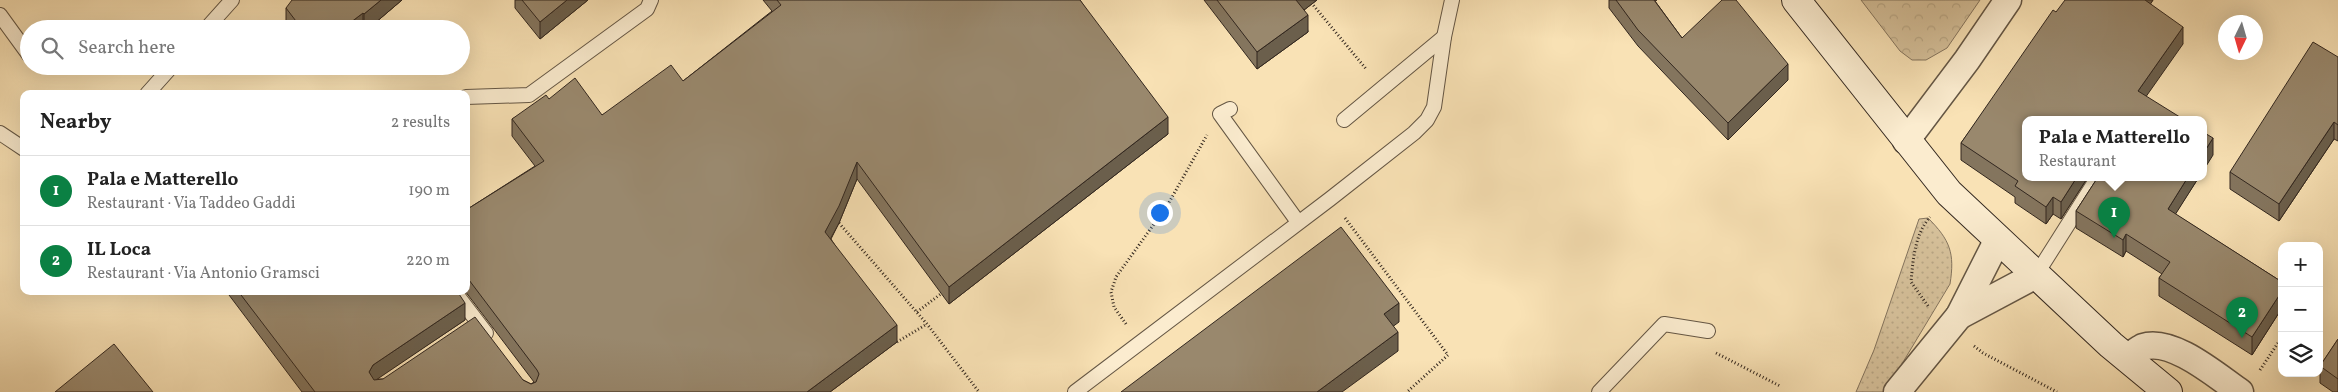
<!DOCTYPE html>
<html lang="en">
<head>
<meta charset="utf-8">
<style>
	:root { --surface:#fff; --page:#f6f6f6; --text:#222; --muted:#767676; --line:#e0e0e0; --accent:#0b8043 }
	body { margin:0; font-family:Vollkorn,serif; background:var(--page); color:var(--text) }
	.controls { position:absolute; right:15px; bottom:15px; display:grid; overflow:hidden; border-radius:10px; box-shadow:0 5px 20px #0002 }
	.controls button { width:45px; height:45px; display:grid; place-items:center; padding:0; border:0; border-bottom:1px solid var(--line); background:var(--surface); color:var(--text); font:25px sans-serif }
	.compass { position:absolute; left:2218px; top:15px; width:45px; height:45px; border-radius:50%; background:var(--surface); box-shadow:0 5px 20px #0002; rotate:185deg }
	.you { position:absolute; left:1159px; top:212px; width:18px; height:18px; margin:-12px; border:4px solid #fff; border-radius:50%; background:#1a73e8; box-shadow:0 0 0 8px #1a73e833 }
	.badge { display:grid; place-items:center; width:32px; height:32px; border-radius:50%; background:var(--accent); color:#fff; font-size:16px; font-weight:700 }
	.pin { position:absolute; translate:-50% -41px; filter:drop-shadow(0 1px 2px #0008) }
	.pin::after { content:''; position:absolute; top:26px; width:18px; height:15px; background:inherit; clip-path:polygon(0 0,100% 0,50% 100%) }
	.popup { position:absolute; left:2022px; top:116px; width:185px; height:65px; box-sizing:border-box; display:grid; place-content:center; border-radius:10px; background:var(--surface); filter:drop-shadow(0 1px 4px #0005); font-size:16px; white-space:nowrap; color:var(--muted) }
	.popup b { font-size:19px; color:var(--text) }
	.popup::after { content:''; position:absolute; left:50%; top:100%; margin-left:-10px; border:10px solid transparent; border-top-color:var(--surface) }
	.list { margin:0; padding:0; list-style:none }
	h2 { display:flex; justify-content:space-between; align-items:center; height:65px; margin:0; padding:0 20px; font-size:21px }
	h2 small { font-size:16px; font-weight:400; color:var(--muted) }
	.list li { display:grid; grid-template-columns:32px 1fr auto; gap:15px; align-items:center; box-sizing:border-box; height:70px; padding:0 20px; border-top:1px solid var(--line) }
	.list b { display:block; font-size:19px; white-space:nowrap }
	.list p { margin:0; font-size:16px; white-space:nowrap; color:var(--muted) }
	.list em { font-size:16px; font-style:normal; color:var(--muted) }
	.icon { flex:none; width:28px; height:28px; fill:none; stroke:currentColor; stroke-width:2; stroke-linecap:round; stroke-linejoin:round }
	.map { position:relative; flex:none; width:2338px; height:392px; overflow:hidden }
	.search { position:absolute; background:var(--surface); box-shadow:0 5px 20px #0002; left:20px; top:20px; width:450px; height:55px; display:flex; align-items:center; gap:12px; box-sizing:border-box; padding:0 18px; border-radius:28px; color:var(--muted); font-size:19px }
	.panel { position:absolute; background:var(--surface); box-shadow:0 5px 20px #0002; left:20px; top:90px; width:450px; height:205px; border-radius:10px }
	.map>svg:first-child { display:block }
	.grass { fill:url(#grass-dots); stroke:#84745e }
	.park { fill:url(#park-crowns); stroke:#84745e }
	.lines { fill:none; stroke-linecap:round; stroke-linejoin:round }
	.service-casing { stroke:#645644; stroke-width:16 }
	.minor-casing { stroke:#645644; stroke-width:29 }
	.secondary-casing { stroke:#32271f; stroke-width:30 }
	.path { stroke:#32271f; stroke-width:3; stroke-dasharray:1 2.5; stroke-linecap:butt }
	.service { stroke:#fbeccf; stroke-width:14 }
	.minor { stroke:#fbeccf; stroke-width:26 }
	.secondary { stroke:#fbeccf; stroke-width:28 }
	.wall { fill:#84755e; stroke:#32271f }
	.shaded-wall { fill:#6b5f4c; stroke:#32271f }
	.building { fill:#99886d; stroke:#32271f }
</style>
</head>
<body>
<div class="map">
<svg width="2338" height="392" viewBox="0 0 2338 392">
	<defs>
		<pattern id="grass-dots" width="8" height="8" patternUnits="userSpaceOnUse" patternTransform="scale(1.25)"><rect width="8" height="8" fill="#d7c29c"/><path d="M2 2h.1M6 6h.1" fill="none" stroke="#b9a786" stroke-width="1.8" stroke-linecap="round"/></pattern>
		<pattern id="park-crowns" width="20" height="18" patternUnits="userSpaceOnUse" patternTransform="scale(1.25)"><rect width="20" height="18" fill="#d7c29c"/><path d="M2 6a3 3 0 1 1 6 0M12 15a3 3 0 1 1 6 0" fill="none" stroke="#b9a786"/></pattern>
	</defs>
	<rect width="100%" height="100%" fill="#f9e2b5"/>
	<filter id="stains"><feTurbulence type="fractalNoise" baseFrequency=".004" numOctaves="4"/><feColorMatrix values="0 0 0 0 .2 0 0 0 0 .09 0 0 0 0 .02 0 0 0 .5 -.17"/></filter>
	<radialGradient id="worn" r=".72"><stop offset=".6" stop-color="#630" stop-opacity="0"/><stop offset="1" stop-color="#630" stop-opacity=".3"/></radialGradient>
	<!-- grass -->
	<path class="grass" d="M1928 218C1950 240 1955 253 1950 284L1885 392H1856L1874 350 1919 219Z"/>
	<!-- park -->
	<polygon class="park" points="1861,0 1980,0 1947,48 1926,60 1912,60 1900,51"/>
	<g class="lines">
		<defs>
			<g id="service">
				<polyline points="0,15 29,55"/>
				<polyline points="206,29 232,0"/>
				<polyline points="147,94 172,66"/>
				<polyline points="466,97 529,95 647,9 651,0"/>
				<polyline points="1230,109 1220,114 1298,222"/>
				<polyline points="1344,120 1444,37"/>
				<polyline points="0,133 24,149"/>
				<polyline points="2036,275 2098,177"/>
				<polyline points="454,291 486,333"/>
				<polyline points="1075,392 1330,199 1414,133 1427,120 1434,107 1444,37 1452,0"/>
				<polyline points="1599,392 1664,324 1708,331"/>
			</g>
			<g id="minor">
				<polyline points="1906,141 1967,60 2008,0"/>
				<polyline points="1959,316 2036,275"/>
				<path d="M2127 357C2132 354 2138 350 2143 347 2172 337 2218 377 2240 392"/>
				<polyline points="1897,392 1959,316 1998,239"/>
			</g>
			<polyline id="secondary" points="1796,0 1949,193 2111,345 2168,392"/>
		</defs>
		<!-- service casing -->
		<use href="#service" class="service-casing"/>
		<!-- minor casing -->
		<use href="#minor" class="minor-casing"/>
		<!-- secondary casing -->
		<use href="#secondary" class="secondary-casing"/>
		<!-- path -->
		<g class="path">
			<polyline points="1309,0 1367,70"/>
			<polyline points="1345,218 1448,355 1407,392"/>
			<polyline points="839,223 927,324 979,392"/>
			<path d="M1928 306 1911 282C1913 259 1915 234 1930 217"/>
			<polyline points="917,312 942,293"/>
			<polyline points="1126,324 1114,307 1111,292 1116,277 1167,206 1207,135"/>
			<polyline points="897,342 927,324"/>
			<polyline points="1974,346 1983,353 2057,392"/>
			<polyline points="1716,353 1780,386"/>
			<polyline points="2260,370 2282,337"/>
		</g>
		<!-- service -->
		<use href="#service" class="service"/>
		<!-- minor -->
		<use href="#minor" class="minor"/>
		<!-- secondary -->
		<use href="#secondary" class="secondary"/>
	</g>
	<!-- wall -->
	<g class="wall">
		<polygon points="402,0 368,29 288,29 286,25 286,8"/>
		<polygon points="515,0 588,0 540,39 515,8"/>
		<polygon points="763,0 1080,0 1168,134 949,304 857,179 839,223 831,239 897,342 830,392 302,392 226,291 457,291 465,320 376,379 523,380 531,384 534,382 465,291 466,291 466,210 535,166 512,136 512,119 549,99 602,115 683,81 772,11"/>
		<polygon points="1204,0 1317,0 1304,10 1308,32 1257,69"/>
		<polygon points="1609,0 1657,0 1655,1 1682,38 1788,80 1728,140 1638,46 1609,8"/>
		<polygon points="2153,0 2150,4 2183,44 2025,119 2088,177 2061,219 2053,214 2046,224 2015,203 2015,197 1961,160 1961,143 2056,12"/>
		<polygon points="2338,57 2338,141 2334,139 2279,221 2230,189 2230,172"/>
		<polygon points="2098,177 2199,177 2175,214 2282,282 2282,308 2252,355 2159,296 2159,278 2162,274 2126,251 2123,257 2076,228 2076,211"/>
		<polygon points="2338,339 2338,392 2333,392 2320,383 2320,366"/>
	</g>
	<!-- shaded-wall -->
	<g class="shaded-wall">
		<polygon points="381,0 402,0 368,29 364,29 364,14"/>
		<polygon points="567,0 588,0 540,39 540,22"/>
		<polygon points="1295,0 1317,0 1295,17"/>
		<polygon points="2143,0 2153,0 2143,16"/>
		<polygon points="363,13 363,29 342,29"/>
		<polygon points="1308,15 1308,32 1257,69 1257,52"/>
		<polygon points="2183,27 2183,44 2138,108 2138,91"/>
		<polygon points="1788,64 1788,80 1728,140 1728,123"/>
		<polygon points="1168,117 1168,134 949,304 949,287"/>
		<polygon points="2334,122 2334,139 2279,221 2279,204"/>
		<polygon points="2213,138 2213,155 2203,171 2203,154"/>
		<polygon points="857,162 857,179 839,223 825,249 825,232"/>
		<polygon points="2077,177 2088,177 2061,219 2061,202"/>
		<polygon points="2188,177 2199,177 2168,226 2168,209"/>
		<polygon points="2053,197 2053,214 2046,224 2046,207"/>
		<polygon points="2126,234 2126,251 2123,257 2123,240"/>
		<polygon points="2282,291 2282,308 2252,355 2252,337"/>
		<polygon points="465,303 465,320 373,382 369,372 373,365"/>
		<polygon points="1399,303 1399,322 1384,333 1384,314"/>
		<polygon points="897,325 897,342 830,392 807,392"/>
		<polygon points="1398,332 1398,351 1342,392 1317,392"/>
	</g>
	<!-- building -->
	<g class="building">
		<polygon points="292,0 381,0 364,14 363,13 342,29 302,29 286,8"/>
		<polygon points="522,0 567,0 540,22"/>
		<polygon points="777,0 1080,0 1168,117 949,287 857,162 839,206 825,232 897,325 807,392 315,392 238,291 457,291 465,303 373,365 369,372 374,380 383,379 475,317 523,380 531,384 536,382 539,374 537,370 466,276 466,210 544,161 512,119 546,95 549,99 575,78 602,115 671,65 683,81 781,5"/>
		<polygon points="1217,0 1296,0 1308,15 1257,52"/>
		<polygon points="1616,0 1654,0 1682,38 1722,0 1736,0 1788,64 1728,123 1638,30"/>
		<polygon points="2065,0 2145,0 2183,27 2138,91 2183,119 2025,119 2025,177 2077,177 2061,202 2053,197 2046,207 2015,186 2018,181 1961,143 2053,10 2056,12"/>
		<polygon points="2313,42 2338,57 2338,125 2334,122 2279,204 2230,172"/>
		<polygon points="2203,132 2213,138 2203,154"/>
		<polygon points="2098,177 2188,177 2168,209 2282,282 2282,291 2252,337 2159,278 2170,262 2126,234 2123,240 2076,211"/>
		<polygon points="1341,227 1399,303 1384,314 1398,332 1317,392 1121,392"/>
		<polygon points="2338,339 2338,379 2320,366"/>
		<polygon points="114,344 153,392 55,392"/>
	</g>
	<rect width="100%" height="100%" filter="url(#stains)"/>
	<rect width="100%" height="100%" fill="url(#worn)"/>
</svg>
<div class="controls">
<button>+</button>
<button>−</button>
<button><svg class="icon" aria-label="layers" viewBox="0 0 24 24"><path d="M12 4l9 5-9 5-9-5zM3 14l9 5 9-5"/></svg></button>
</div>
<svg class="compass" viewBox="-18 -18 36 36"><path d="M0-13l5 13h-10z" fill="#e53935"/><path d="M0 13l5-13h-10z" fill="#767676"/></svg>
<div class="you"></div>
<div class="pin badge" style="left:2114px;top:238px">1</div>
<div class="popup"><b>Pala e Matterello</b>Restaurant</div>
<div class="pin badge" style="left:2242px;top:338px">2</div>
<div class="search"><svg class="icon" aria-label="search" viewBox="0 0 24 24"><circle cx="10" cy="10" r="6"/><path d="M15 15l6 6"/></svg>Search here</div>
<section class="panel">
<h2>Nearby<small>2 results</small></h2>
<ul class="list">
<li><span class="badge">1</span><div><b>Pala e Matterello</b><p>Restaurant · Via Taddeo Gaddi</p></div><em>190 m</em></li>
<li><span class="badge">2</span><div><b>IL Loca</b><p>Restaurant · Via Antonio Gramsci</p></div><em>220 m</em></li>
</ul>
</section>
</div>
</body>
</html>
